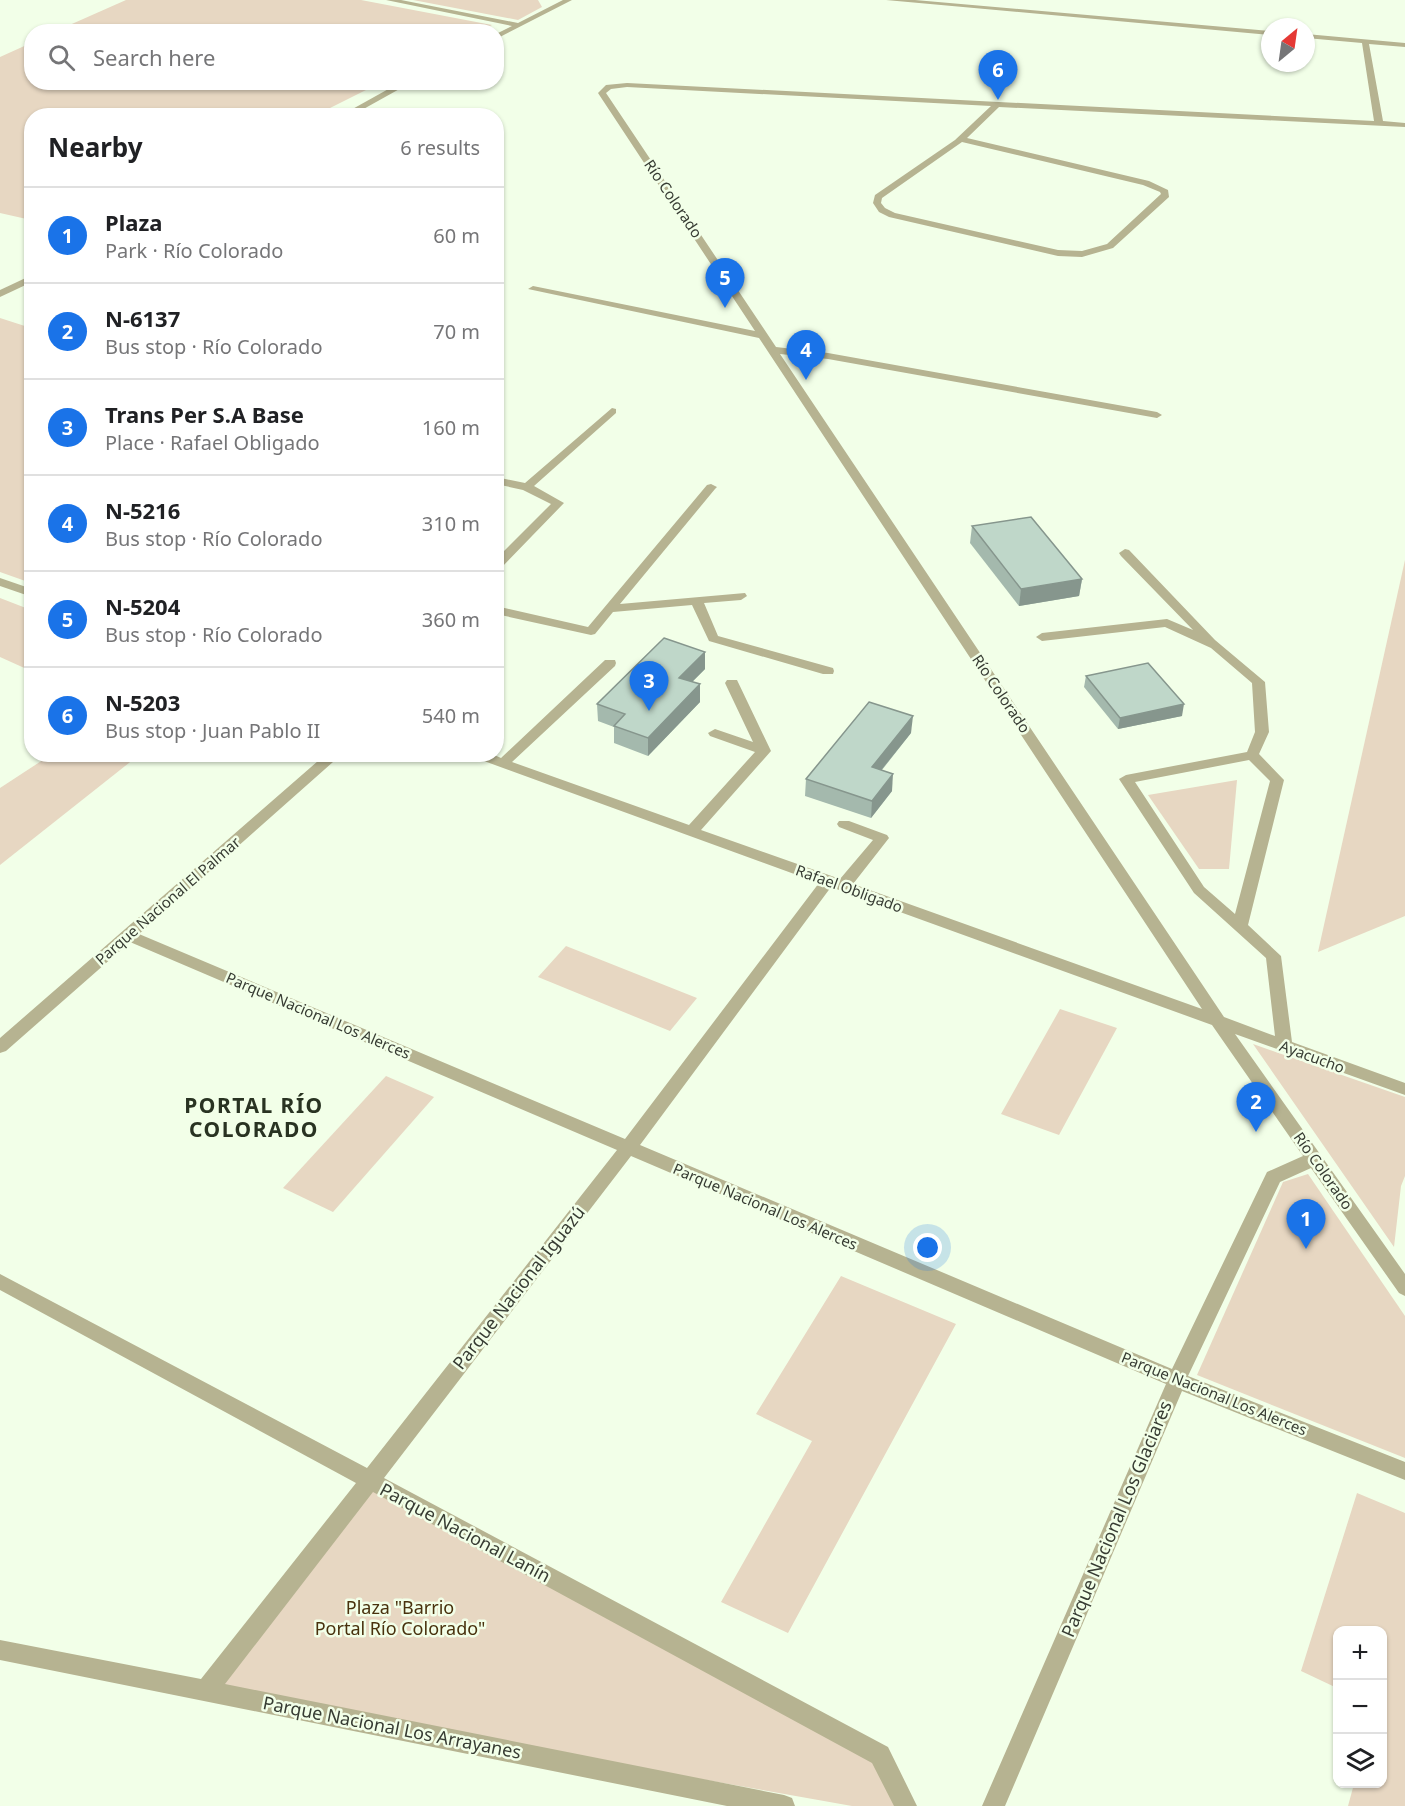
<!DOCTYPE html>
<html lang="en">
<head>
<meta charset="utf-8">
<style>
	:root { --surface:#fff; --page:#f6f6f6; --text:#202124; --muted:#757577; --line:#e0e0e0; --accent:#1a73e8 }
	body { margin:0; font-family:"Noto Sans",sans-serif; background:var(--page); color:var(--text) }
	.controls { position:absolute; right:18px; bottom:18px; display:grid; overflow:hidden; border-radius:12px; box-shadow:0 2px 4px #0004 }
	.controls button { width:54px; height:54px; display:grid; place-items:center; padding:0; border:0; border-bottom:2px solid var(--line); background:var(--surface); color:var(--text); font:30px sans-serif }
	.compass { position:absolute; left:1261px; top:18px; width:54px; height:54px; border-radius:50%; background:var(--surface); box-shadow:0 2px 4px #0004; rotate:29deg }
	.you { position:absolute; left:928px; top:1248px; width:21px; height:21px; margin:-15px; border:4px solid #fff; border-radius:50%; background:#1a73e8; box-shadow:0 0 0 9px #1a73e833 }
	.badge { display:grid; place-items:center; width:39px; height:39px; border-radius:50%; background:var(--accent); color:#fff; font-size:20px; font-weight:700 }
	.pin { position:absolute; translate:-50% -50px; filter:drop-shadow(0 2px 3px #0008) }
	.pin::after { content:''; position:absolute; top:32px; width:21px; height:18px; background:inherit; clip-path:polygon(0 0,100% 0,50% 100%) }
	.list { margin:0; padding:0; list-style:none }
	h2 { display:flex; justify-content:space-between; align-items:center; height:78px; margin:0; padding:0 24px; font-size:26px }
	h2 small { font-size:20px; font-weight:400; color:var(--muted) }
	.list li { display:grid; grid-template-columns:39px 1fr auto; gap:18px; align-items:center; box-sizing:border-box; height:96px; padding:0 24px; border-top:2px solid var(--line) }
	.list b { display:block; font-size:22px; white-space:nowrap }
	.list p { margin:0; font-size:20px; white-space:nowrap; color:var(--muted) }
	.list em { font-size:20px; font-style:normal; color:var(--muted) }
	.icon { flex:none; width:33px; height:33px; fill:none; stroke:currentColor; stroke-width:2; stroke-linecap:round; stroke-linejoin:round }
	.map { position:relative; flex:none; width:1405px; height:1806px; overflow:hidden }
	.search { position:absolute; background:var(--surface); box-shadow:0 2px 4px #0004; left:24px; top:24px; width:480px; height:66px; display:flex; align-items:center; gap:15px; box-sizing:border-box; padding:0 21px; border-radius:24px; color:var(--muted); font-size:22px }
	.panel { position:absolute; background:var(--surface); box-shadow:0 2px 4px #0004; left:24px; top:108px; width:480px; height:654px; border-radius:24px }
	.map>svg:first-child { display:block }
	.green { fill:#e7d7c2 }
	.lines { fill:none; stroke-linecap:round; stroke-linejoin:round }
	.minor { fill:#b6b391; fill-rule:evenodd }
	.wall { fill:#a4b9ad }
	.shaded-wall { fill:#86968d }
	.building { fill:#bfd7c9; stroke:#86968d; stroke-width:1.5 }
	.labels { text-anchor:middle; stroke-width:5; stroke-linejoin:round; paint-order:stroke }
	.street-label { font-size:15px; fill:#373c33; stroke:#f2ffe8 }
	.near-street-label { font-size:18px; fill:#373c33; stroke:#f2ffe8 }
	.near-park-label { font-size:18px; fill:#48310d; stroke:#f2ffe8 }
	.district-label { font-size:21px; font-weight:bold; letter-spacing:1.5px; fill:#293322; stroke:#f2ffe8 }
</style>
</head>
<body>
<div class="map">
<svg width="1405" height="1806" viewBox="0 0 1405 1806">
	<rect width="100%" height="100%" fill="#f2ffe8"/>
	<!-- green -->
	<g class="green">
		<polygon points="126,0 361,0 492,25 478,32 56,31"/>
		<polygon points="413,0 538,0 542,7 518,20"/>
		<polygon points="31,43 32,82 380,83 316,115 32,116 31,220 0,213 0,57"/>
		<polygon points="0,318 31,328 31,583 0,572"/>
		<polygon points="1405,560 1405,916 1318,952"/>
		<polygon points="0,598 31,610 31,671 0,657"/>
		<polygon points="52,754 139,755 0,865 0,788"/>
		<polygon points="1237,780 1229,869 1199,869 1148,795"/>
		<polygon points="566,946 697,998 670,1031 538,977"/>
		<polygon points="1060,1009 1117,1028 1059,1135 1001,1114"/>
		<polygon points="1253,1044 1405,1097 1405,1176 1401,1186 1394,1247"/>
		<polygon points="386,1076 434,1097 333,1212 283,1188"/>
		<polygon points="1308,1174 1405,1316 1405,1458 1197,1375 1283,1182"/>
		<polygon points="841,1276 956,1324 788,1633 721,1602 812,1441 756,1414"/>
		<polygon points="369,1482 880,1755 899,1806 852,1806 206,1691"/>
		<polygon points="1357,1493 1405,1513 1405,1806 1348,1806 1354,1784 1382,1784 1382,1630 1338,1630 1337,1688 1301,1671"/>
	</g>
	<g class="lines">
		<!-- minor -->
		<g class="minor">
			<polygon points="386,0 401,0 518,23 563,0 572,0 496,39 496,34 512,26"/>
			<polygon points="886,0 915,0 1270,31 1270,35"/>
			<path d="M1306 34 1405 43V47L1369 44 1383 121 1405 123V127L999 107 967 138 1149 181 1168 190 1169 197 1113 248 1082 257 1058 256 889 217 879 212 873 203 875 195 955 140 991 106 627 87 611 89 606 93 776 347 828 353 1157 412 1162 415 1157 418 828 359 780 354 1224 1017 1275 1036 1266 958 1194 893 1119 779 1126 775 1247 752 1255 732 1252 683 1211 648 1165 627 1042 641 1036 637 1042 633 1167 619 1193 630 1121 556 1119 553 1125 549 1129 550 1215 640 1265 682 1269 732 1259 754 1284 780 1248 925 1281 956 1292 1042 1405 1083V1095L1235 1034 1405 1274V1296L1399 1293 1311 1168 1280 1182 1188 1376 1405 1462V1480L1182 1391 1005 1806H982L1166 1384 631 1156 384 1478 888 1747 917 1806H894L872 1763 373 1492 225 1684 784 1795 792 1798 795 1806H727L0 1660V1640L201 1679 356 1483 0 1290V1274L367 1468 617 1150 130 942 6 1051 0 1053V1038L326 754H342L139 934 625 1139 819 883 473 757 471 754H492L501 758 605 660H615L616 663 615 666 512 762 689 825 755 752 710 736 708 733 715 729 753 742 725 683 727 680H737L771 751 701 830 840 879 873 840 839 827 837 824 839 821H849L887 835 889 838 853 884 1202 1009 759 338 528 289 533 286 755 331 598 93 606 85 627 83 1374 121 1362 43 1306 38ZM962 142 1143 185 1160 192 1161 194 1107 244 1082 251 1058 250 895 213 885 208 881 203 882 198ZM1249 760 1270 781 1235 914 1204 887 1135 782ZM831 887 1212 1025 1303 1156 1267 1172 1172 1369 640 1145Z"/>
			<polygon points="401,82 412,82 351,116 340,116"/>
			<polygon points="32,275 32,282 0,297 0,290"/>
			<polygon points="612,408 616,409 616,413 534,486 564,503 500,569 496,569 496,559 551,504 523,490 496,484 496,477 525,483"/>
			<polygon points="711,484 717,487 715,489 620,604 745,593 747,596 741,600 704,603 718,636 833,668 834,671 833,674 823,674 709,641 692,605 613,612 595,634 591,635 496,614 496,606 588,627 707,485"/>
			<polygon points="0,578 32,589 32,597 0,586"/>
		</g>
	</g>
	<!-- wall -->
	<g class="wall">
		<polygon points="972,526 1082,579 1079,596 1019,606 970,543"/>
		<polygon points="705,652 705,669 692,682 700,702 648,756 614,743 614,727 598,721 597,704"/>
		<polygon points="1086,676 1182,716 1118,729 1084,687"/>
		<polygon points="911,733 882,770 892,791 871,818 805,796 806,779"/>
	</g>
	<!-- shaded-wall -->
	<g class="shaded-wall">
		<polygon points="1082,579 1079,596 1019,606 1021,589"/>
		<polygon points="705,652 705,669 679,695 679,678"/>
		<polygon points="700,684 700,702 648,756 648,738"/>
		<polygon points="1184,704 1182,716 1118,729 1120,718"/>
		<polygon points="913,716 911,733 870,784 872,767"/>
		<polygon points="893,774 892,791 871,818 872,801"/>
	</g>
	<!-- building -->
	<g class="building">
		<polygon points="1031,517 1082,579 1021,589 972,526"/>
		<polygon points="664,638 705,652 679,678 700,684 648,738 614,726 625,714 597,704"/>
		<polygon points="1148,663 1184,704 1120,718 1086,676"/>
		<polygon points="869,702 913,716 872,767 893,774 872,801 806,779"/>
	</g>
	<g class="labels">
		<!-- street labels -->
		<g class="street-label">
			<text transform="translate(673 199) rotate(56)" y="5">Río Colorado</text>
			<text transform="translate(1001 694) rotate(56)" y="5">Río Colorado</text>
			<text transform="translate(849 889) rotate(20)" y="5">Rafael Obligado</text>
			<text transform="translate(168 901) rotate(-41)" y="5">Parque Nacional El Palmar</text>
			<text transform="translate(318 1016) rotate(23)" y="5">Parque Nacional Los Alerces</text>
			<text transform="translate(1312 1057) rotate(20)" y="5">Ayacucho</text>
			<text transform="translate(1323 1171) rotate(55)" y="5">Río Colorado</text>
			<text transform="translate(765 1207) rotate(23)" y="5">Parque Nacional Los Alerces</text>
			<text transform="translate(1214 1394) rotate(22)" y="5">Parque Nacional Los Alerces</text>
		</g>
		<!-- near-street labels -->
		<g class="near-street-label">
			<text transform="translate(519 1288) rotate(-52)" y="6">Parque Nacional Iguazú</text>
			<text transform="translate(1117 1519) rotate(-67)" y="6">Parque Nacional Los Glaciares</text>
			<text transform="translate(465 1533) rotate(28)" y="6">Parque Nacional Lanín</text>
			<text transform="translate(392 1728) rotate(11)" y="6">Parque Nacional Los Arrayanes</text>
		</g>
		<!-- near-park labels -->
		<g class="near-park-label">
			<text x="400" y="1614">Plaza "Barrio<tspan x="400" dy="21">Portal Río Colorado"</tspan></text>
		</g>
		<!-- district labels -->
		<g class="district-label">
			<text x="254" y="1113">PORTAL RÍO<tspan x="254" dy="24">COLORADO</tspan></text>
		</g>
	</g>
</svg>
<div class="controls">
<button>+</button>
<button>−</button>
<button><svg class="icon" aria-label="layers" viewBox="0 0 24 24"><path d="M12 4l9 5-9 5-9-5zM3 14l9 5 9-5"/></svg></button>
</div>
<svg class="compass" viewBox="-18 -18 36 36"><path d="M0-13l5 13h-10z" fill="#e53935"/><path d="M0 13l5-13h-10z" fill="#757577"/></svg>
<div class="you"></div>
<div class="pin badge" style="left:1306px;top:1249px">1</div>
<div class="pin badge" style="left:1256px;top:1132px">2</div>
<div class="pin badge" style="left:649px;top:711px">3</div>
<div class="pin badge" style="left:806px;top:380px">4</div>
<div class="pin badge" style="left:725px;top:308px">5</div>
<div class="pin badge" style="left:998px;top:100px">6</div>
<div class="search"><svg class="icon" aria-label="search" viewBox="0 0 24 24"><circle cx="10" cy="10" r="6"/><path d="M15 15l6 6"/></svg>Search here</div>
<section class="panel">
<h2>Nearby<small>6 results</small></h2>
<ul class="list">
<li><span class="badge">1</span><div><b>Plaza</b><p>Park · Río Colorado</p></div><em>60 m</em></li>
<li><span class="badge">2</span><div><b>N-6137</b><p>Bus stop · Río Colorado</p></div><em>70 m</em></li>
<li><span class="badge">3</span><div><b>Trans Per S.A Base</b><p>Place · Rafael Obligado</p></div><em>160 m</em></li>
<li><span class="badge">4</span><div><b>N-5216</b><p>Bus stop · Río Colorado</p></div><em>310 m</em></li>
<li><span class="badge">5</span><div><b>N-5204</b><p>Bus stop · Río Colorado</p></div><em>360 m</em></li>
<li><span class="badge">6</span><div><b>N-5203</b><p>Bus stop · Juan Pablo II</p></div><em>540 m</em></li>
</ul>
</section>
</div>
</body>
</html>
